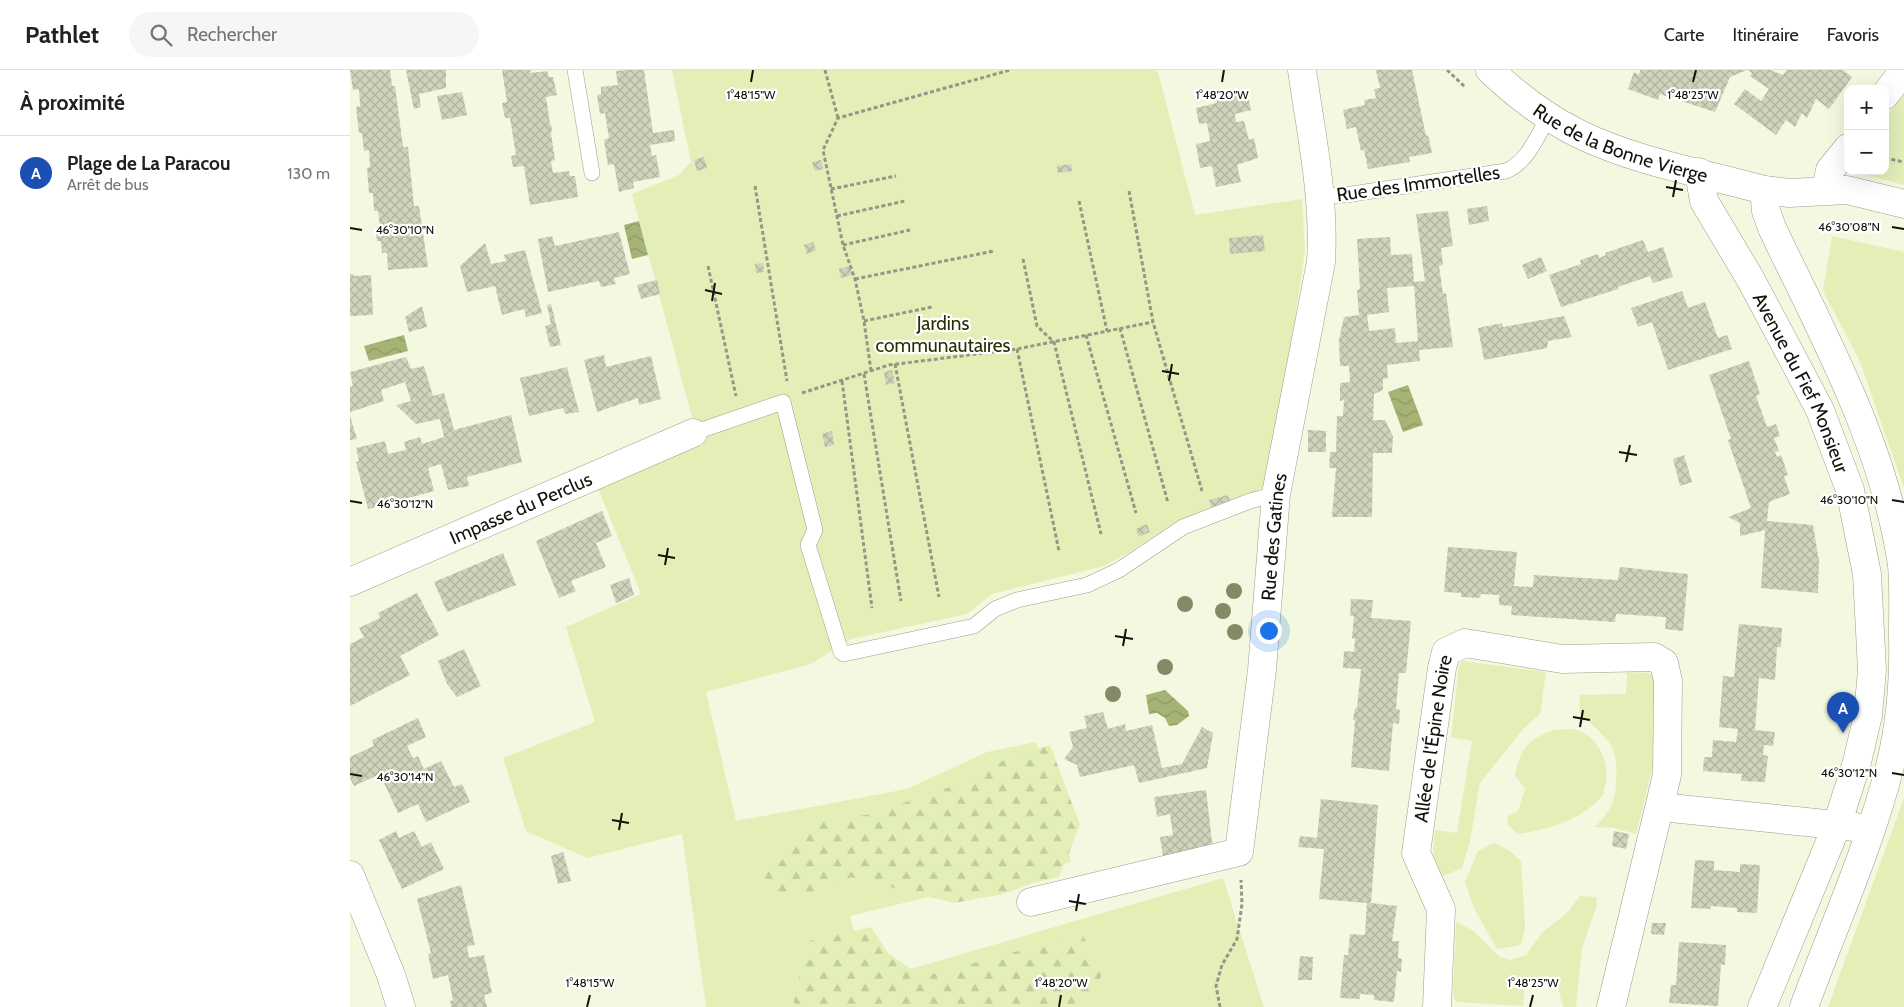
<!DOCTYPE html>
<html lang="fr">
<head>
<meta charset="utf-8">
<style>
	:root { --surface:#fff; --page:#f6f6f6; --text:#202124; --muted:#757577; --line:#e0e0e0; --accent:#6037af }
	body { margin:0; font-family:Cabin,sans-serif; background:var(--page); color:var(--text) }
	.controls { position:absolute; right:15px; top:15px; display:grid; overflow:hidden; border-radius:10px; box-shadow:0 5px 20px #0002 }
	.controls button { width:45px; height:45px; display:grid; place-items:center; padding:0; border:0; border-bottom:1px solid var(--line); background:var(--surface); color:var(--text); font:25px sans-serif }
	.you { position:absolute; left:918px; top:560px; width:18px; height:18px; margin:-12px; border:4px solid #fff; border-radius:50%; background:#1a73e8; box-shadow:0 0 0 8px #1a73e833 }
	.badge { display:grid; place-items:center; width:32px; height:32px; border-radius:50%; background:var(--accent); color:#fff; font-size:16px; font-weight:700 }
	.pin { position:absolute; translate:-50% -41px; filter:drop-shadow(0 1px 2px #0008) }
	.pin::after { content:''; position:absolute; top:26px; width:18px; height:15px; background:inherit; clip-path:polygon(0 0,100% 0,50% 100%) }
	.list { margin:0; padding:0; list-style:none }
	h2 { display:flex; justify-content:space-between; align-items:center; height:65px; margin:0; padding:0 20px; font-size:21px }
	h2 small { font-size:16px; font-weight:400; color:var(--muted) }
	.list li { display:grid; grid-template-columns:32px 1fr auto; gap:15px; align-items:center; box-sizing:border-box; height:75px; padding:0 20px; border-top:1px solid var(--line) }
	.list b { display:block; font-size:19px; white-space:nowrap }
	.list p { margin:0; font-size:16px; white-space:nowrap; color:var(--muted) }
	.list em { font-size:16px; font-style:normal; color:var(--muted) }
	.icon { flex:none; width:28px; height:28px; fill:none; stroke:currentColor; stroke-width:2; stroke-linecap:round; stroke-linejoin:round }
	.map { position:relative; flex:none; width:1554px; height:937px; overflow:hidden }
	header { display:flex; align-items:center; gap:30px; box-sizing:border-box; height:70px; padding:0 25px; background:var(--surface); border-bottom:1px solid var(--line) }
	header strong { font-size:24px }
	nav { display:flex; gap:28px; margin-inline-start:auto; font-size:18px }
	.search { width:350px; height:45px; background:var(--page); display:flex; align-items:center; gap:12px; box-sizing:border-box; padding:0 18px; border-radius:28px; color:var(--muted); font-size:19px }
	main { display:flex }
	aside { flex:1; background:var(--surface) }
	.map>svg:first-child { display:block }
	.green { fill:#e3efb7 }
	.forest { fill:url(#forest-firs) }
	.water { fill:url(#water-waves) }
	.building { fill:url(#building-cross-hatch); fill-rule:evenodd }
	.lines { fill:none; stroke-linecap:round; stroke-linejoin:round }
	.lane-casing { stroke:#9a9f88; stroke-width:16 }
	.street-casing { stroke:#9a9f88; stroke-width:29 }
	.secondary-casing { stroke:#9a9f88; stroke-width:29 }
	.path { stroke:#949786; stroke-width:3; stroke-dasharray:4 2.5; stroke-linecap:butt }
	.lane { stroke:#fff; stroke-width:15 }
	.street { stroke:#fff; stroke-width:28 }
	.secondary { stroke:#fff; stroke-width:28 }
	.tree { fill:#848a65 }
	.ticks { fill:none; stroke:#12130b; stroke-width:2 }
	.labels { text-anchor:middle; stroke-width:4.5; stroke-linejoin:round; paint-order:stroke }
	.street-label { font-size:19px; fill:#12130b; stroke:#fff }
	.park-label { font-size:19px; fill:#293000; stroke:#fff }
	.ticks-label { font-size:12px; text-anchor:middle; fill:#12130b; stroke:#fff; stroke-width:4.5; stroke-linejoin:round; paint-order:stroke }
</style>
</head>
<body>
<header>
<strong>Pathlet</strong>
<div class="search"><svg class="icon" aria-label="search" viewBox="0 0 24 24"><circle cx="10" cy="10" r="6"/><path d="M15 15l6 6"/></svg>Rechercher</div>
<nav><a>Carte</a><a>Itinéraire</a><a>Favoris</a></nav>
</header>
<main>
<aside>
<h2>À proximité<small></small></h2>
<ul class="list">
<li><span class="badge" style="background:#1a4fb4">A</span><div><b>Plage de La Paracou</b><p>Arrêt de bus</p></div><em>130 m</em></li>
</ul>
</aside>
<div class="map">
<svg width="1554" height="937" viewBox="0 0 1554 937">
	<defs>
		<pattern id="forest-firs" width="22" height="20" patternUnits="userSpaceOnUse" patternTransform="scale(1.25)"><rect width="22" height="20" fill="#e3efb7"/><path d="M5 1l3.5 6h-7zM16 11l3.5 6h-7z" fill="#c2cc9c"/></pattern>
		<pattern id="water-waves" width="16" height="10" patternUnits="userSpaceOnUse" patternTransform="scale(1.25)"><rect width="16" height="10" fill="#a6b375"/><path d="M0 5q4-4 8 0t8 0" fill="none" stroke="#8e9964"/></pattern>
		<pattern id="building-cross-hatch" width="8" height="8" patternUnits="userSpaceOnUse" patternTransform="scale(1.25)"><rect width="8" height="8" fill="#ced3bb"/><path d="M0 0l8 8M0 8l8-8" fill="none" stroke="#b0b49f"/></pattern>
	</defs>
	<rect width="100%" height="100%" fill="#f3f8e0"/>
	<!-- green -->
	<g class="green">
		<polygon points="322,0 804,0 808,2 845,145 952,129 955,181 942,269 917,402 912,418 892,430 824,453 778,483 754,496 642,524 617,544 501,569 461,594 356,622 386,751 557,719 637,682 686,672 721,792 500,846 516,912 873,808 914,937 356,937 332,764 237,788 176,761 153,688 245,652 216,557 291,524 248,418 349,373 282,124 329,105 341,92"/>
		<polygon points="1554,25 1554,115 1506,102 1535,101 1535,47"/>
		<polygon points="1482,166 1554,182 1554,418 1509,289 1473,221"/>
		<polygon points="1112,591 1196,602 1190,644 1174,658 1130,713 1120,771 1112,798 1091,807 1083,783 1085,760 1107,763 1122,671 1101,667 1109,596"/>
		<path d="M1277 602 1299 603 1304 607V692L1286 764 1264 758 1245 757C1253 749 1261 739 1264 728 1267 717 1268 687 1262 677 1255 665 1241 653 1230 644L1229 625 1276 624Z"/>
		<path d="M1204 660C1211 660 1221 658 1227 660 1251 669 1260 694 1255 717 1254 721 1254 725 1251 727 1232 750 1196 760 1168 764L1157 754 1158 746 1168 741 1175 719 1165 705C1171 677 1178 670 1204 660Z"/>
		<polygon points="1554,728 1554,937 1478,937"/>
		<polygon points="1144,773 1160,781 1171,791 1175,857 1171,875 1147,879 1124,838 1115,812 1128,781"/>
		<polygon points="1230,826 1246,827 1247,835 1232,878 1226,937 1213,937 1208,918 1194,911 1175,913 1173,936 1106,932 1103,926 1106,852 1122,860 1150,887 1160,890 1176,885 1192,863 1218,842"/>
	</g>
	<!-- forest -->
	<g class="forest">
		<polygon points="700,675 730,755 709,807 683,813 653,824 604,833 501,807 462,827 421,824 411,801 458,754 521,744 603,716 660,687"/>
		<polygon points="521,857 538,883 572,907 661,883 733,866 753,900 741,937 446,937 443,930 459,871"/>
	</g>
	<!-- water -->
	<g class="water">
		<polygon points="289,151 298,185 282,189 274,155"/>
		<polygon points="54,265 58,281 19,291 14,276"/>
		<polygon points="1058,315 1073,355 1053,362 1038,322"/>
		<polygon points="815,620 838,641 839,646 827,655 819,656 815,648 807,643 799,644 796,625"/>
	</g>
	<!-- building -->
	<g class="building">
		<polygon points="0,0 40,0 42,16 45,16 53,77 58,77 64,136 69,136 78,197 38,200 37,183 32,183 31,171 27,171 26,157 30,157 28,141 24,141 23,123 19,123 17,98 20,97 19,80 14,81 12,63 9,63 6,37 10,36 9,19 3,20"/>
		<polygon points="56,0 96,0 96,18 69,24 71,37 64,39"/>
		<polygon points="152,0 180,0 181,3 197,1 199,7 203,7 207,25 196,27 200,54 202,57 201,64 205,90 201,91 203,103 219,101 220,106 225,106 228,127 180,135 174,96 163,97 161,86 166,85 160,48 155,48 152,33 157,32"/>
		<polygon points="275,0 294,0 303,63 324,60 325,71 300,75 302,86 306,85 310,107 283,112 284,118 269,122 264,94 258,95 254,70 259,68 255,43 250,44 247,25 251,24 251,17 268,15 266,1"/>
		<polygon points="1026,0 1062,0 1076,66 1078,65 1082,83 1059,87 1060,92 1018,99 1014,80 1011,81 1006,57 997,59 993,40 1015,35 1014,30 1026,28 1024,19 1030,18"/>
		<polygon points="1290,0 1397,0 1380,7 1365,42 1310,24 1308,30 1278,19 1284,2 1289,5"/>
		<polygon points="1398,0 1420,0 1433,5 1437,0 1493,0 1502,7 1479,39 1466,29 1457,48 1452,43 1445,57 1436,50 1426,65 1384,34 1395,19 1411,31 1419,19 1400,6 1402,3"/>
		<polygon points="112,22 117,45 92,50 87,26"/>
		<polygon points="897,22 901,40 885,44 886,52 894,51 899,70 904,68 908,88 887,95 891,112 866,117 862,96 850,98 846,74 860,71 857,53 849,54 846,38 867,33 867,28"/>
		<polygon points="354,87 357,98 347,101 344,90"/>
		<polygon points="471,90 473,99 465,101 462,92"/>
		<polygon points="721,94 722,101 708,103 707,96"/>
		<polygon points="1137,136 1139,151 1119,155 1117,139"/>
		<path d="M1098 141 1103 176 1091 178 1093 195 1089 196 1093 224 1096 223 1103 277 1069 280 1070 291 1037 295 1038 308 1033 309V320L1024 324 1023 350H1035L1043 366 1042 383H1023L1022 447H982L986 398H979L980 382H986L987 346H993L994 330 990 331V313L1000 312 999 296H990L989 270 994 247 1009 245 1007 220 1010 219 1007 169 1040 167 1041 185 1062 184 1064 212 1075 211 1066 144ZM1064 216 1068 271 1046 273 1045 258 1019 261 1017 245 1039 242 1037 218Z"/>
		<polygon points="269,162 280,204 264,208 266,214 251,217 249,211 198,222 188,169 202,166 205,176"/>
		<polygon points="913,165 915,181 880,184 879,168"/>
		<polygon points="1293,170 1298,182 1313,177 1323,207 1303,213 1300,206 1268,217 1268,219 1211,237 1199,205 1231,194 1230,190 1248,184 1249,188 1256,185 1255,183"/>
		<polygon points="463,172 466,180 457,184 454,175"/>
		<polygon points="135,173 141,194 156,191 154,185 175,180 192,243 176,247 174,239 152,245 145,216 117,222 110,196"/>
		<polygon points="1191,187 1197,201 1178,209 1172,195"/>
		<polygon points="413,193 414,202 406,203 405,194"/>
		<polygon points="500,196 502,205 491,208 489,199"/>
		<polygon points="0,204 3,204 4,206 21,205 23,245 0,246"/>
		<polygon points="307,210 310,224 291,229 287,215"/>
		<polygon points="1332,221 1338,238 1355,232 1368,268 1377,265 1382,279 1318,300 1302,252 1288,257 1281,238"/>
		<polygon points="201,234 211,275 200,277 195,256 201,254 197,235"/>
		<polygon points="72,236 77,257 59,262 55,247"/>
		<polygon points="1214,246 1222,267 1198,271 1197,278 1134,290 1128,258 1152,253 1153,257"/>
		<polygon points="254,285 256,297 301,286 311,329 289,335 288,328 247,342 234,290"/>
		<polygon points="56,287 61,299 74,296 83,326 94,323 104,360 161,345 172,392 117,407 119,416 98,420 91,394 78,398 84,421 18,439 6,392 9,391 6,378 35,371 38,384 56,380 54,372 70,367 72,374 94,367 90,349 66,354 46,335 61,331 55,312 31,320 34,331 0,342 0,317 3,316 0,302"/>
		<polygon points="1399,291 1410,324 1406,326 1417,357 1426,354 1430,366 1424,368 1429,381 1425,382 1427,387 1431,385 1438,405 1434,406 1440,424 1419,432 1417,451 1463,455 1469,491 1468,523 1411,518 1415,460 1390,466 1390,453 1378,447 1401,438 1378,370 1381,369 1359,305"/>
		<polygon points="217,297 229,342 215,344 213,338 179,346 170,308"/>
		<polygon points="542,300 545,313 536,315 534,302"/>
		<polygon points="0,346 7,369 0,370"/>
		<polygon points="958,360 976,361 976,382 958,382"/>
		<polygon points="482,361 484,375 475,377 472,364"/>
		<polygon points="1334,385 1342,412 1330,416 1323,389"/>
		<polygon points="878,425 880,431 861,437 859,430"/>
		<polygon points="252,441 262,466 246,473 256,497 221,511 226,521 209,528 186,471"/>
		<polygon points="797,454 800,462 789,467 786,459"/>
		<polygon points="1098,477 1167,482 1164,516 1183,517 1184,505 1268,510 1270,497 1338,504 1333,561 1315,559 1316,547 1266,544 1265,552 1161,545 1162,536 1149,535 1149,525 1131,524 1130,528 1111,527 1111,523 1094,522"/>
		<polygon points="153,483 166,515 97,542 84,512"/>
		<polygon points="279,508 284,525 266,533 260,515"/>
		<polygon points="67,523 89,565 50,586 60,605 0,636 0,574 14,567 9,558 30,548 28,543"/>
		<polygon points="1001,529 1023,530 1021,548 1061,551 1056,603 1049,603 1046,639 1050,640 1049,654 1043,653 1039,701 1001,697 1005,650 1003,650 1005,638 1007,638 1011,599 993,598 994,581 1004,582 1005,569 1002,568 1004,546 1000,546"/>
		<polygon points="1389,554 1432,558 1431,577 1427,577 1425,610 1409,608 1405,660 1425,662 1423,676 1414,675 1413,685 1418,686 1415,712 1391,711 1392,704 1353,701 1354,687 1362,687 1363,670 1386,672 1388,659 1369,657 1373,606 1384,607"/>
		<polygon points="114,579 131,616 107,627 97,614 88,591"/>
		<polygon points="753,642 758,659 775,654 776,661 802,655 812,698 832,694 852,657 863,663 857,698 789,713 784,695 730,707 727,695 714,689 723,677 719,662 737,658 734,646"/>
		<polygon points="68,648 76,667 57,676 63,688 68,686 74,699 91,691 104,717 112,714 120,732 76,752 68,734 48,743 30,704 4,716 0,708 0,687 24,676 22,670"/>
		<polygon points="856,720 863,780 813,786 810,767 823,765 820,744 807,747 804,727"/>
		<polygon points="971,729 1028,735 1021,833 1047,836 1042,871 1049,871 1048,888 1052,889 1051,902 1047,901 1044,932 1024,930 1024,925 1010,924 1010,929 990,928 994,885 998,885 1000,864 1015,865 1017,833 969,829 974,779 948,777 950,766 967,768"/>
		<polygon points="46,761 49,768 64,761 72,777 81,772 94,799 52,819 29,770"/>
		<polygon points="1264,761 1279,764 1276,779 1262,776"/>
		<polygon points="213,782 221,811 208,814 201,786"/>
		<polygon points="1345,790 1364,791 1364,800 1390,802 1390,794 1410,795 1407,843 1387,842 1387,838 1361,836 1361,839 1341,838"/>
		<polygon points="111,815 125,875 117,876 119,888 134,885 142,923 134,925 137,937 101,937 100,931 103,930 98,905 83,909 78,884 81,883 67,829"/>
		<polygon points="1302,853 1316,853 1314,865 1301,864"/>
		<polygon points="1329,872 1376,875 1375,895 1371,894 1368,936 1319,933 1321,915 1326,915"/>
		<polygon points="950,886 963,887 962,910 948,910"/>
	</g>
	<g class="lines">
		<defs>
			<g id="lane">
				<polyline points="225,0 242,103"/>
				<path d="M970 126 995 125 1156 101C1178 92 1187 66 1199 46"/>
				<polyline points="343,363 433,332 465,460 458,475 491,582 494,584 624,556 645,539 667,530 737,515 769,500 833,457 900,431 926,424"/>
			</g>
			<g id="street">
				<polyline points="1535,25 1554,0"/>
				<path id="s1" d="M1349 102 1354 131 1401 210 1470 340 1500 420 1517 504 1522 600 1518 645 1507 692 1487 755 1412 937"/>
				<path d="M1414 120 1416 141 1422 158C1474 267 1534 374 1552 495 1554 518 1553 542 1553 565 1554 610 1551 653 1540 696 1519 779 1483 857 1454 937"/>
				<polyline points="1476,120 1480,100 1498,78"/>
				<path id="s2" d="M0 512 343 363"/>
				<polyline points="1311,737 1505,757"/>
				<polyline points="0,805 41,905 51,937"/>
				<path id="s3" d="M681 832 889 782 912 600 926 424 971 192C975 128 961 63 952 0"/>
				<path id="s4" d="M1087 937 1091 839 1066 783 1092 598 1096 582 1115 573 1212 589 1304 587 1314 593 1318 611 1317 705 1261 937"/>
			</g>
			<g id="secondary">
				<path id="s5" d="M1140 0C1166 25 1197 48 1229 64 1287 92 1353 103 1414 120L1439 123 1497 120 1554 134"/>
			</g>
		</defs>
		<!-- lane casing -->
		<use href="#lane" class="lane-casing"/>
		<!-- street casing -->
		<use href="#street" class="street-casing"/>
		<!-- secondary casing -->
		<use href="#secondary" class="secondary-casing"/>
		<!-- path -->
		<g class="path">
			<polyline points="475,0 488,48"/>
			<polyline points="1097,0 1115,17"/>
			<polyline points="1535,88 1554,92"/>
			<polyline points="405,116 437,311"/>
			<polyline points="481,119 546,106"/>
			<polyline points="779,121 803,252 852,421"/>
			<polyline points="729,131 757,261"/>
			<polyline points="487,146 555,131"/>
			<polyline points="493,175 560,160"/>
			<polyline points="673,189 687,256 704,272 751,464"/>
			<polyline points="358,196 386,326"/>
			<polyline points="505,209 644,181"/>
			<polyline points="514,251 582,237"/>
			<polyline points="770,258 818,433"/>
			<polyline points="736,265 786,443"/>
			<polyline points="667,279 709,481"/>
			<polyline points="545,294 589,527"/>
			<polyline points="521,301 514,251 505,209 493,175 473,80 488,48 660,0"/>
			<polyline points="514,304 551,531"/>
			<polyline points="492,311 522,538"/>
			<polyline points="452,323 539,295 667,279 803,252"/>
			<polyline points="870,937 866,916 872,895 887,869 892,834 891,810"/>
		</g>
		<!-- lane -->
		<use href="#lane" class="lane"/>
		<!-- street -->
		<use href="#street" class="street"/>
		<!-- secondary -->
		<use href="#secondary" class="secondary"/>
	</g>
	<!-- trees -->
	<g class="tree">
		<circle cx="884" cy="521" r="8"/>
		<circle cx="835" cy="534" r="8"/>
		<circle cx="873" cy="541" r="8"/>
		<circle cx="885" cy="562" r="8"/>
		<circle cx="815" cy="597" r="8"/>
		<circle cx="763" cy="624" r="8"/>
	</g>
	<!-- ticks -->
	<path class="ticks" d="M401 12 403 0M872 12 874 0M1343 12 1346 0M1316 117 1333 120M1323 127 1326 110M1542 157 1554 159M0 158 12 160M355 220 372 224M362 231 365 213M812 301 829 304M819 311 822 294M1269 382 1287 385M1276 392 1280 375M1542 430 1554 432M0 431 12 433M308 485 325 488M315 495 318 478M765 566 783 569M773 576 776 559M1223 647 1240 650M1230 657 1233 640M1542 703 1554 705M0 704 12 706M262 750 279 753M269 760 272 743M719 831 736 834M726 841 729 824M237 937 240 925M709 937 711 925M1180 937 1183 925"/>
	<g class="labels">
		<!-- street labels -->
		<g class="street-label">
			<text dy="7" stroke="none"><textPath href="#s5" startOffset="152">Rue de la Bonne Vierge</textPath></text>
			<text transform="translate(1068 113) rotate(-8)" y="7">Rue des Immortelles</text>
			<text dy="7" stroke="none"><textPath href="#s1" startOffset="236">Avenue du Fief Monsieur</textPath></text>
			<text dy="7" stroke="none"><textPath href="#s2" startOffset="186">Impasse du Perclus</textPath></text>
			<text dy="7" stroke="none"><textPath href="#s3" startOffset="531">Rue des Gatines</textPath></text>
			<text dy="7" stroke="none"><textPath href="#s4" startOffset="275">Allée de l'Épine Noire</textPath></text>
		</g>
		<!-- park labels -->
		<g class="park-label">
			<text x="593" y="260">Jardins<tspan x="593" dy="22">communautaires</tspan></text>
		</g>
	</g>
	<g class="ticks-label">
		<text x="401" y="29">1°48'15"W</text>
		<text x="872" y="29">1°48'20"W</text>
		<text x="1343" y="29">1°48'25"W</text>
		<text x="1499" y="161">46°30'08"N</text>
		<text x="55" y="164">46°30'10"N</text>
		<text x="1499" y="434">46°30'10"N</text>
		<text x="55" y="438">46°30'12"N</text>
		<text x="1499" y="707">46°30'12"N</text>
		<text x="55" y="711">46°30'14"N</text>
		<text x="240" y="917">1°48'15"W</text>
		<text x="711" y="917">1°48'20"W</text>
		<text x="1183" y="917">1°48'25"W</text>
	</g>
</svg>
<div class="controls">
<button>+</button>
<button>−</button>
</div>
<div class="you"></div>
<div class="pin badge" style="left:1493px;top:663px;background:#1a4fb4">A</div>
</div>
</main>
</body>
</html>
